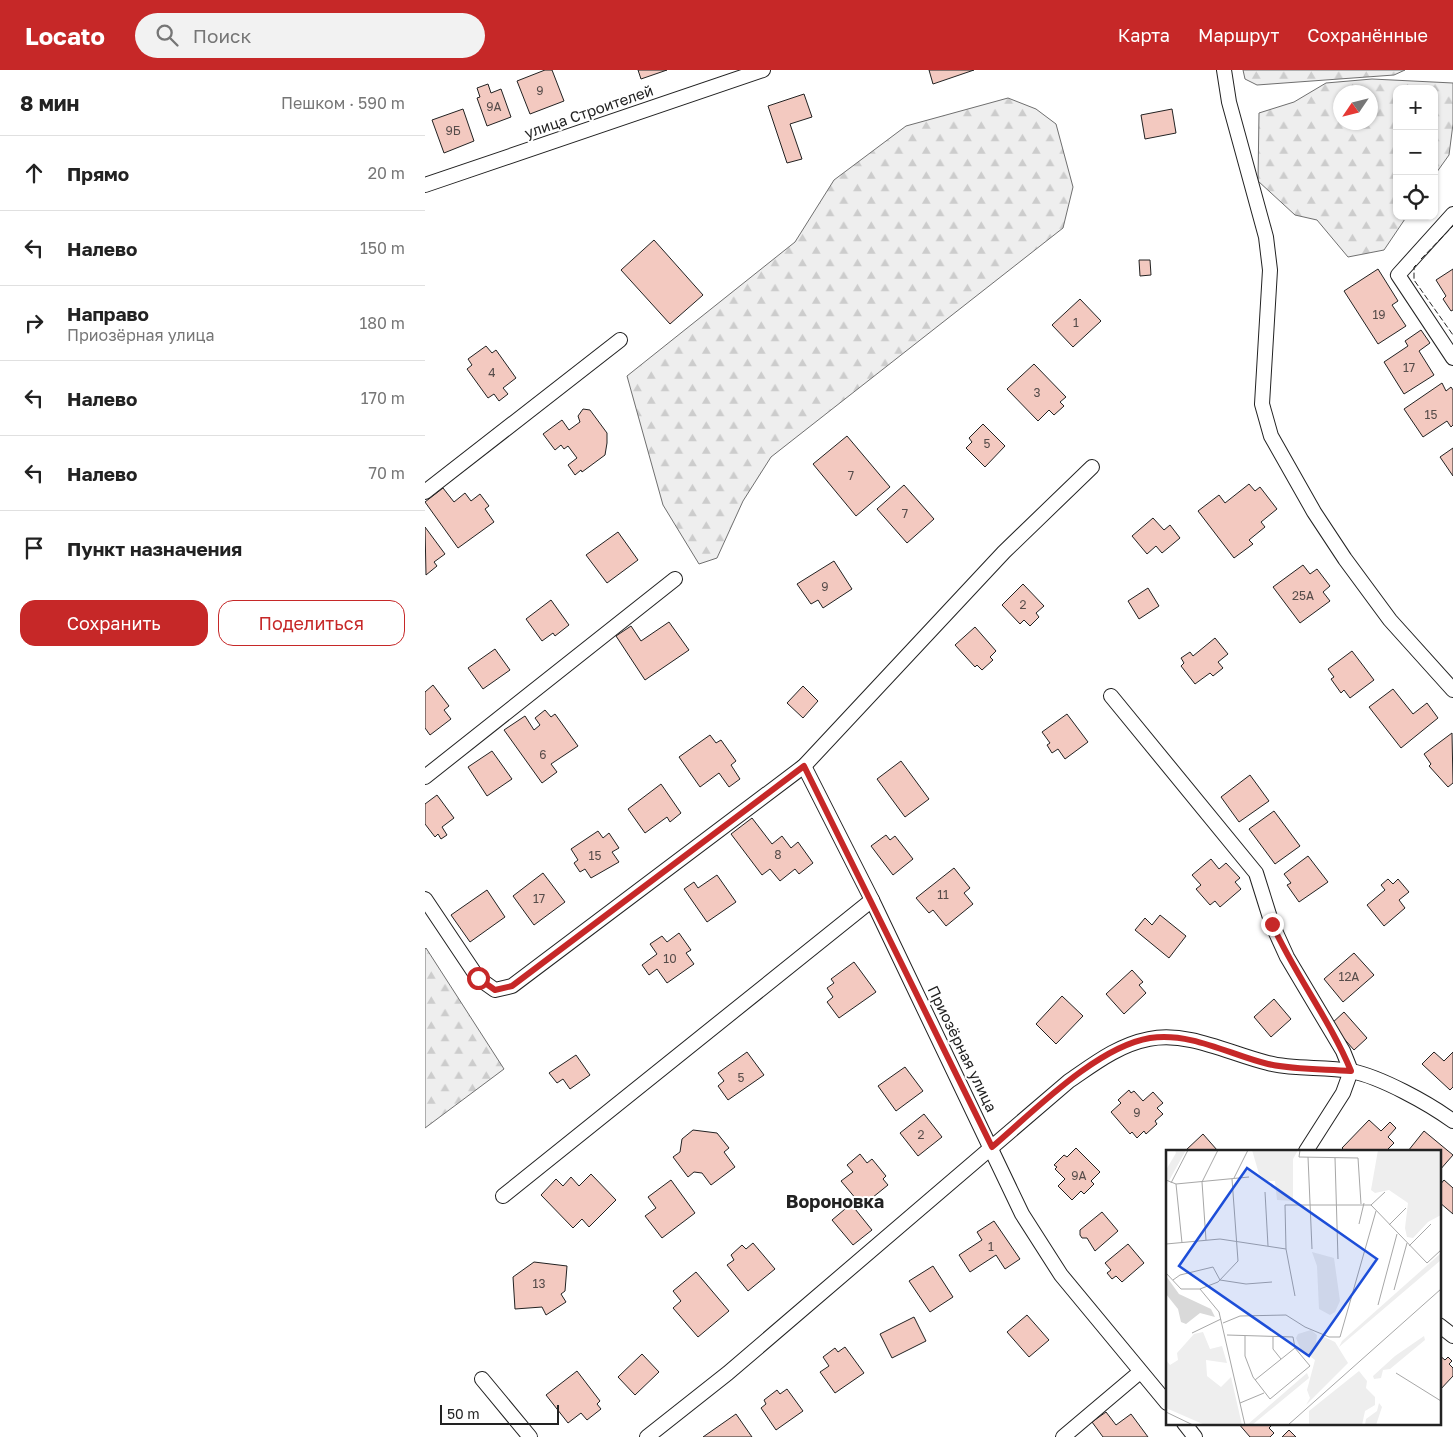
<!DOCTYPE html>
<html lang="ru">
<head>
<meta charset="utf-8">
<style>
	:root { --surface:#fff; --page:#f2f2f2; --text:#222; --muted:#767676; --line:#e0e0e0; --accent:#c62828 }
	body { margin:0; font-family:"Golos Text",sans-serif; background:var(--page); color:var(--text) }
	.controls { position:absolute; right:15px; top:15px; display:grid; overflow:hidden; border-radius:10px; box-shadow:0 1px 4px #0004 }
	.controls button { width:45px; height:45px; display:grid; place-items:center; padding:0; border:0; border-bottom:1px solid var(--line); background:var(--surface); color:var(--text); font:25px sans-serif }
	.compass { position:absolute; left:908px; top:15px; width:45px; height:45px; border-radius:50%; background:var(--surface); box-shadow:0 1px 4px #0004; rotate:235deg }
	.scale { position:absolute; left:15px; bottom:12px; width:119px; box-sizing:border-box; padding-left:5px; border:2px solid #222; border-top:0; font-size:14px; line-height:18px; white-space:nowrap; color:#222; -webkit-text-stroke:4px #fff; paint-order:stroke }
	.stop { position:absolute; width:15px; height:15px; margin:-11px; border:4px solid #c62828; border-radius:50%; background:#fff }
	.stop.end { background:#c62828; border-color:#fff; box-shadow:0 1px 5px #0008 }
	.list { margin:0; padding:0; list-style:none }
	h2 { display:flex; justify-content:space-between; align-items:center; height:65px; margin:0; padding:0 20px; font-size:21px }
	h2 small { font-size:16px; font-weight:400; color:var(--muted) }
	.list li { display:grid; grid-template-columns:32px 1fr auto; gap:15px; align-items:center; box-sizing:border-box; height:75px; padding:0 20px; border-top:1px solid var(--line) }
	.list b { display:block; font-size:19px; white-space:nowrap }
	.list p { margin:0; font-size:16px; white-space:nowrap; color:var(--muted) }
	.list em { font-size:16px; font-style:normal; color:var(--muted) }
	.actions { display:flex; gap:10px; padding:15px 20px }
	.actions a { flex:1; padding:11px 0; border:1px solid var(--accent); border-radius:15px; text-align:center; font-size:18px; color:var(--accent) }
	.actions .main { background:var(--accent); color:#fff }
	.icon { flex:none; width:28px; height:28px; fill:none; stroke:currentColor; stroke-width:2; stroke-linecap:round; stroke-linejoin:round }
	.map { position:relative; flex:none; width:1028px; height:1367px; overflow:hidden }
	header { display:flex; align-items:center; gap:30px; box-sizing:border-box; height:70px; padding:0 25px; background:var(--accent); color:#fff }
	header strong { font-size:24px }
	nav { display:flex; gap:28px; margin-inline-start:auto; font-size:18px }
	.search { width:350px; height:45px; background:var(--page); display:flex; align-items:center; gap:12px; box-sizing:border-box; padding:0 18px; border-radius:28px; color:var(--muted); font-size:19px }
	main { display:flex }
	aside { flex:1; background:var(--surface) }
	.map>svg:first-child { display:block }
	.forest { fill:url(#forest-firs); stroke:#6f6f6f; fill-rule:evenodd }
	.building { fill:#f3c9c0; stroke:#222 }
	.lines { fill:none; stroke-linecap:round; stroke-linejoin:round }
	.minor-casing { stroke:#222; stroke-width:16 }
	.minor { stroke:#fff; stroke-width:14 }
	.fence { stroke:#222; stroke-width:1; stroke-dasharray:6 2.5; stroke-linecap:butt }
	.route { stroke:#c62828; stroke-width:6 }
	.labels { text-anchor:middle; stroke-width:4; stroke-linejoin:round; paint-order:stroke }
	.number-label { font-size:12px; fill:#564c4a }
	.street-label { font-size:15px; fill:#222; stroke:#fff }
	.quarter-label { font-size:18px; font-weight:bold; fill:#222; stroke:#fff }
	.inset-road { fill:none; stroke:#a7a7a7; stroke-width:1 }
	.view { fill:#1d4ed8; fill-opacity:0.15; stroke:#1d4ed8; stroke-width:2.5 }
	.inset-edge { fill:none; stroke:#222; stroke-width:2.5 }
</style>
</head>
<body>
<header>
<strong>Locato</strong>
<div class="search"><svg class="icon" aria-label="search" viewBox="0 0 24 24"><circle cx="10" cy="10" r="6"/><path d="M15 15l6 6"/></svg>Поиск</div>
<nav><a>Карта</a><a>Маршрут</a><a>Сохранённые</a></nav>
</header>
<main>
<aside>
<h2>8 мин<small>Пешком · 590 m</small></h2>
<ul class="list">
<li><svg class="icon" aria-label="ahead" viewBox="0 0 24 24"><path d="M12 20V5M6 11l6-6 6 6"/></svg><div><b>Прямо</b></div><em>20 m</em></li>
<li><svg class="icon" aria-label="left" viewBox="0 0 24 24"><path d="M17 20v-9H6M10 6l-5 5 5 5"/></svg><div><b>Налево</b></div><em>150 m</em></li>
<li><svg class="icon" aria-label="right" viewBox="0 0 24 24"><path d="M7 20v-9h11M14 6l5 5-5 5"/></svg><div><b>Направо</b><p>Приозёрная улица</p></div><em>180 m</em></li>
<li><svg class="icon" aria-label="left" viewBox="0 0 24 24"><path d="M17 20v-9H6M10 6l-5 5 5 5"/></svg><div><b>Налево</b></div><em>170 m</em></li>
<li><svg class="icon" aria-label="left" viewBox="0 0 24 24"><path d="M17 20v-9H6M10 6l-5 5 5 5"/></svg><div><b>Налево</b></div><em>70 m</em></li>
<li><svg class="icon" aria-label="arrive" viewBox="0 0 24 24"><path d="M6 21V4h12l-3 4 3 4H6"/></svg><div><b>Пункт назначения</b></div></li>
</ul>
<div class="actions"><a class="main">Сохранить</a><a>Поделиться</a></div>
</aside>
<div class="map">
<svg width="1028" height="1367" viewBox="0 0 1028 1367">
	<defs>
		<pattern id="forest-firs" width="22" height="20" patternUnits="userSpaceOnUse" patternTransform="scale(1.25)"><rect width="22" height="20" fill="#eee"/><path d="M5 1l3.5 6h-7zM16 11l3.5 6h-7z" fill="#ccc"/></pattern>
	</defs>
	<rect width="100%" height="100%" fill="#fff"/>
	<!-- forest -->
	<g class="forest">
		<polygon points="818,0 980,0 969,5 832,15 820,9"/>
		<path d="M947 9 1028 13V54L1024 85 1009 106V19H972V146H982L959 180 923 187 892 150 870 145 833 111 834 43 869 32 901 13ZM916 22H946V52H916Z"/>
		<polygon points="583,28 611,39 631,54 648,117 638,158 346,387 318,431 292,488 274,494 238,435 202,306 370,172 409,110 481,56"/>
		<polygon points="1,878 79,999 0,1058 0,879"/>
	</g>
	<!-- building -->
	<g class="building">
		<polygon points="120,0 127,0 139,31 105,44 92,11"/>
		<polygon points="213,0 242,0 216,9"/>
		<polygon points="504,0 549,0 508,14"/>
		<polygon points="63,14 66,23 76,19 86,47 62,56 52,28 55,27 52,18"/>
		<polygon points="379,24 387,47 365,54 377,89 362,93 343,36"/>
		<polygon points="38,39 49,71 19,83 7,50"/>
		<polygon points="747,39 751,63 720,69 716,45"/>
		<polygon points="229,170 278,225 245,254 196,200"/>
		<polygon points="714,190 725,190 726,205 715,206"/>
		<polygon points="953,199 973,231 967,235 981,256 953,274 919,221"/>
		<polygon points="1028,199 1028,240 1026,241 1018,229 1021,226 1011,210"/>
		<polygon points="655,229 676,251 648,277 627,255"/>
		<polygon points="996,260 1005,273 994,281 1009,305 979,324 959,292 983,276 980,271"/>
		<polygon points="61,276 67,283 71,280 91,308 78,318 83,324 74,331 69,324 63,328 42,299 47,295 43,289"/>
		<polygon points="609,294 641,327 635,332 639,336 629,345 624,340 613,351 582,319"/>
		<polygon points="1017,313 1021,321 1026,317 1028,320 1028,355 1026,357 1022,351 998,367 979,339"/>
		<polygon points="158,339 165,340 182,363 182,373 180,385 157,402 156,400 150,405 143,395 152,388 143,376 139,379 136,375 130,380 118,364 137,350 144,360 155,352 153,346"/>
		<polygon points="558,354 580,376 560,397 541,378 547,372 544,368"/>
		<polygon points="422,366 465,417 431,446 388,394"/>
		<polygon points="1028,378 1028,406 1015,387"/>
		<polygon points="824,414 830,421 835,417 852,439 836,452 840,457 824,470 828,474 809,488 773,441 794,425 800,433"/>
		<polygon points="479,415 509,449 482,473 452,439"/>
		<polygon points="18,418 29,432 40,423 46,431 55,424 64,436 60,439 69,452 33,478 0,432"/>
		<polygon points="728,448 739,460 745,455 755,468 737,483 731,476 722,484 707,466"/>
		<polygon points="0,457 20,484 9,492 12,496 1,505"/>
		<polygon points="193,462 213,490 182,513 161,485"/>
		<polygon points="409,491 427,519 398,538 393,530 386,534 372,514"/>
		<polygon points="878,495 885,504 892,499 905,516 898,522 905,531 875,553 848,517"/>
		<polygon points="598,514 619,536 611,543 614,547 605,556 599,550 595,554 577,535"/>
		<polygon points="723,518 734,536 714,549 703,531"/>
		<polygon points="126,530 144,555 130,566 128,563 117,571 101,549"/>
		<polygon points="244,552 264,580 220,610 191,566 206,556 216,571"/>
		<polygon points="550,557 571,581 565,587 568,590 557,600 552,595 550,597 530,575"/>
		<polygon points="790,568 803,584 793,592 798,598 788,606 785,603 770,614 756,596 759,593 756,588 765,582 768,586"/>
		<polygon points="70,579 85,600 58,619 43,598"/>
		<polygon points="927,581 949,610 925,628 919,620 916,623 906,609 909,607 903,599"/>
		<polygon points="8,615 24,636 19,640 26,649 5,665 0,658 0,622"/>
		<polygon points="378,616 393,631 378,648 362,633"/>
		<polygon points="968,619 988,644 1002,633 1013,648 976,678 944,637"/>
		<polygon points="120,640 126,647 130,644 153,676 126,694 132,702 117,713 79,660 100,646 109,660 115,655 110,648"/>
		<polygon points="642,644 663,672 640,689 633,679 627,683 622,675 625,673 617,662"/>
		<polygon points="1027,663 1028,713 1023,717 1004,696 1006,694 999,684"/>
		<polygon points="285,665 291,673 296,670 311,691 306,695 315,709 304,717 294,703 275,717 254,687"/>
		<polygon points="67,681 87,709 62,726 43,697"/>
		<polygon points="476,691 504,729 480,747 452,709"/>
		<polygon points="825,705 844,731 814,752 796,727"/>
		<polygon points="236,714 256,743 245,752 242,747 220,763 203,739"/>
		<polygon points="12,725 29,748 17,757 22,765 16,769 13,764 10,767 0,754 0,734"/>
		<polygon points="849,741 875,776 850,794 824,759"/>
		<polygon points="327,748 347,774 357,766 366,778 373,772 388,793 374,804 370,799 355,811 345,799 337,805 306,764"/>
		<polygon points="173,761 178,768 184,763 194,778 187,782 194,792 166,808 160,799 155,802 149,793 153,790 146,779"/>
		<polygon points="461,765 465,770 470,766 488,789 468,805 446,776"/>
		<polygon points="883,786 903,812 874,832 862,815 866,813 859,804"/>
		<polygon points="786,789 794,799 801,793 815,808 810,812 816,819 795,837 790,831 785,835 771,819 776,815 767,805"/>
		<polygon points="529,798 545,818 539,823 548,834 521,856 508,840 504,843 491,828"/>
		<polygon points="118,803 140,832 109,855 88,826"/>
		<polygon points="292,805 311,832 282,852 259,819 269,812 273,818"/>
		<polygon points="963,809 968,814 973,809 984,822 974,830 980,838 959,856 942,835 960,820 956,815"/>
		<polygon points="62,820 80,847 45,872 26,845"/>
		<polygon points="735,845 761,866 744,888 710,860 720,848 727,855"/>
		<polygon points="254,863 266,880 261,883 269,894 242,913 232,899 224,905 217,895 232,884 225,874 237,866 242,872"/>
		<polygon points="929,883 949,905 918,932 899,909"/>
		<polygon points="429,892 451,922 414,948 402,932 408,927 402,918 409,913 406,909"/>
		<polygon points="707,900 718,912 714,915 721,923 699,944 681,924"/>
		<polygon points="637,926 658,946 631,974 611,954"/>
		<polygon points="849,929 866,949 846,967 829,947"/>
		<polygon points="919,942 942,968 929,980 906,954"/>
		<polygon points="322,982 339,1005 303,1030 293,1016 299,1011 293,1003"/>
		<polygon points="1009,982 1019,991 1028,982 1028,1017 1025,1020 997,994"/>
		<polygon points="151,985 165,1005 145,1019 138,1009 132,1013 124,1003"/>
		<polygon points="480,997 498,1021 471,1041 453,1016"/>
		<polygon points="704,1020 706,1023 709,1021 718,1031 728,1022 738,1033 732,1038 738,1044 730,1051 732,1054 721,1064 719,1061 712,1068 707,1062 705,1064 686,1042 696,1033 693,1030"/>
		<polygon points="499,1044 517,1067 493,1086 475,1063"/>
		<polygon points="944,1050 956,1061 965,1052 971,1058 963,1067 969,1073 961,1081 920,1081 917,1078"/>
		<polygon points="268,1060 292,1063 304,1078 299,1082 310,1097 286,1115 277,1103 269,1102 263,1107 248,1087 255,1082 257,1069"/>
		<polygon points="999,1061 1028,1085 1014,1101 1014,1081 983,1081"/>
		<polygon points="778,1064 792,1080 760,1081"/>
		<polygon points="651,1078 675,1102 666,1111 669,1114 659,1124 656,1121 647,1130 633,1116 640,1109 630,1099 632,1097 629,1095 639,1085 642,1087"/>
		<polygon points="435,1084 442,1093 447,1089 461,1106 458,1109 463,1115 437,1136 416,1111 428,1102 422,1095"/>
		<polygon points="166,1104 191,1130 164,1157 157,1149 148,1158 116,1125 131,1109 138,1116 146,1107 154,1116"/>
		<polygon points="246,1110 270,1143 237,1168 220,1146 231,1138 223,1127"/>
		<polygon points="1019,1110 1028,1118 1028,1144 1014,1132 1014,1116"/>
		<polygon points="426,1134 447,1160 428,1175 407,1150"/>
		<polygon points="677,1142 693,1161 670,1181 662,1168 657,1168 655,1165 655,1160"/>
		<polygon points="569,1151 595,1189 580,1199 571,1185 545,1202 534,1185 557,1170 552,1162"/>
		<polygon points="328,1173 350,1199 323,1221 302,1195 309,1190 306,1185 317,1175 321,1179"/>
		<polygon points="703,1174 719,1193 697,1212 691,1206 687,1209 682,1203 686,1200 680,1193"/>
		<polygon points="109,1192 142,1196 140,1221 136,1224 141,1232 121,1245 117,1237 90,1239 88,1207"/>
		<polygon points="508,1196 528,1227 505,1242 484,1211"/>
		<polygon points="271,1202 304,1241 273,1267 248,1238 256,1231 248,1221"/>
		<polygon points="602,1245 624,1270 604,1287 582,1262"/>
		<polygon points="489,1247 501,1271 467,1288 455,1264"/>
		<polygon points="420,1277 439,1303 410,1323 395,1302 404,1296 398,1287 410,1278 413,1282"/>
		<polygon points="217,1284 234,1302 210,1325 193,1307"/>
		<polygon points="1014,1285 1020,1290 1023,1287 1027,1291 1024,1294 1028,1298 1028,1306 1014,1321"/>
		<polygon points="152,1301 175,1331 172,1334 176,1339 162,1350 156,1343 143,1353 121,1325"/>
		<polygon points="362,1319 378,1341 351,1360 336,1338 341,1334 339,1330 352,1320 355,1324"/>
		<polygon points="681,1342 691,1355 706,1344 723,1367 678,1367 667,1352"/>
		<polygon points="311,1344 327,1367 278,1367"/>
		<polygon points="813,1353 849,1353 844,1358 849,1363 845,1367 825,1367"/>
		<polygon points="864,1360 871,1367 857,1367"/>
	</g>
	<g class="lines">
		<defs>
			<g id="minor">
				<polyline points="799,0 804,32 841,167 845,200 837,334 846,366 889,442 920,489 965,550 1028,620"/>
				<polyline points="0,115 338,0"/>
				<polyline points="1028,144 973,205 1028,288"/>
				<polyline points="0,422 195,270"/>
				<polyline points="686,626 831,803 847,854 862,887 918,981 926,1001 918,1023 881,1081"/>
				<polyline points="379,696 447,830 597,1144 636,1205 742,1333"/>
				<polyline points="0,707 250,509"/>
				<polyline points="0,829 53,908 70,920 87,916 379,696 579,482 667,397"/>
				<polyline points="78,1126 447,830"/>
				<polyline points="1014,1255 1028,1266"/>
				<polyline points="57,1309 105,1367"/>
				<polyline points="759,1353 770,1367"/>
				<path d="M222 1367 303 1303 644 1011C669 994 693 975 724 969 764 961 805 984 843 993 869 1000 899 996 926 1001 956 1007 1003 1033 1028 1051"/>
				<polyline points="638,1367 715,1302"/>
			</g>
		</defs>
		<!-- minor casing -->
		<use href="#minor" class="minor-casing"/>
		<!-- minor -->
		<use href="#minor" class="minor"/>
		<!-- fence -->
		<g class="fence">
			<polyline points="996,189 1028,156"/>
			<polyline points="991,195 989,197 989,210 1028,265"/>
		</g>
	</g>
	<g class="lines">
		<!-- route -->
		<path class="route" d="M53 908 70 920 87 916 379 696 567 1077C608 1042 671 977 725 968 767 962 805 985 843 994 869 1000 900 999 926 1001 905 950 870 905 847 854"/>
	</g>
	<g class="labels">
		<!-- number labels -->
		<g class="number-label">
			<text x="115" y="25">9</text>
			<text x="69" y="41">9А</text>
			<text x="28" y="65">9Б</text>
			<text x="954" y="249">19</text>
			<text x="651" y="257">1</text>
			<text x="984" y="302">17</text>
			<text x="67" y="307">4</text>
			<text x="612" y="327">3</text>
			<text x="1006" y="349">15</text>
			<text x="562" y="378">5</text>
			<text x="426" y="410">7</text>
			<text x="480" y="448">7</text>
			<text x="400" y="521">9</text>
			<text x="878" y="530">25А</text>
			<text x="598" y="539">2</text>
			<text x="118" y="689">6</text>
			<text x="353" y="789">8</text>
			<text x="170" y="790">15</text>
			<text x="518" y="829">11</text>
			<text x="114" y="833">17</text>
			<text x="245" y="893">10</text>
			<text x="924" y="911">12А</text>
			<text x="316" y="1012">5</text>
			<text x="712" y="1047">9</text>
			<text x="496" y="1069">2</text>
			<text x="654" y="1110">9А</text>
			<text x="566" y="1181">1</text>
			<text x="114" y="1218">13</text>
		</g>
		<!-- street labels -->
		<g class="street-label">
			<text transform="translate(164 42) rotate(-19)" y="5">улица Строителей</text>
			<text transform="translate(537 979) rotate(64)" y="5">Приозёрная улица</text>
		</g>
		<!-- quarter labels -->
		<g class="quarter-label">
			<text x="410" y="1138">Вороновка</text>
		</g>
	</g>
	<!-- overview -->
	<g transform="translate(741 1080)">
		<rect width="275" height="275" fill="#fff"/>
		<path d="M9 0H20L0 36V20L10 3ZM86 0H132L127 9V51L111 50 109 31H101L93 24ZM212 0H275V65L262 72 247 88 241 87 239 78 242 53 223 40 209 43 205 40ZM146 102 168 108 174 151 169 162 164 165 153 159 151 116ZM275 103V110L173 197 176 191ZM145 180 151 185 150 193 156 186 169 192 182 213 140 255 144 248 141 240 149 210 145 207 146 200 141 206 135 200 130 188 132 184ZM37 182 44 199 56 196 61 213 40 210 41 226 55 237 65 227 76 275H39L0 258V210L4 215 12 210 11 203 28 184ZM258 186 259 190 224 219 217 220 215 228 208 229 207 226 229 206ZM193 221 201 231 200 238 209 247V255L199 261 196 275H143V261ZM141 223 143 228 86 275H81ZM213 253 216 257 210 275H199L200 269 211 261Z" fill="#eee"/>
		<path d="M0 126 13 144 45 159 49 167 34 163 20 174 15 172 12 159 0 144Z" fill="#d9d9d9"/>
		<path class="inset-road" d="M134 0 133 7 192 8 195 54M142 7 146 99M169 8 172 109M68 28 82 0M0 30 10 34 83 27M5 33 22 0M10 34 16 93M99 42 102 96M205 55 261 113 275 100M205 55 219 42M193 74 198 53M223 75 240 58M40 90 36 32 52 0M0 94 54 89 120 99M243 96 265 74M0 123 15 139H34L53 162 79 275M7 130 14 125 47 117 54 130 80 134 106 132M34 139 52 132 72 111 66 29M228 140 241 93M129 146 120 99 119 55H205M212 155 231 84M57 173 74 166 120 165 139 177 163 187H174L210 61M26 183 55 169M61 185 127 187 129 198 144 216 104 249 87 227 79 206V186M107 187V199L115 209M230 223 275 251M89 230 129 198M74 253 98 243M0 262 27 275M122 275 275 139"/>
		<path class="view" d="M81 18 211 109 143 206 13 116Z"/>
		<rect width="275" height="275" class="inset-edge"/>
	</g>
</svg>
<div class="controls">
<button>+</button>
<button>−</button>
<button><svg class="icon" aria-label="locate" viewBox="0 0 24 24"><circle cx="12" cy="12" r="6"/><path d="M12 2v4M12 18v4M2 12h4M18 12h4"/></svg></button>
</div>
<svg class="compass" viewBox="-18 -18 36 36"><path d="M0-13l5 13h-10z" fill="#e53935"/><path d="M0 13l5-13h-10z" fill="#767676"/></svg>
<div class="scale">50 m</div>
<div class="stop" style="left:53px;top:908px"></div>
<div class="stop end" style="left:847px;top:854px"></div>
</div>
</main>
</body>
</html>
